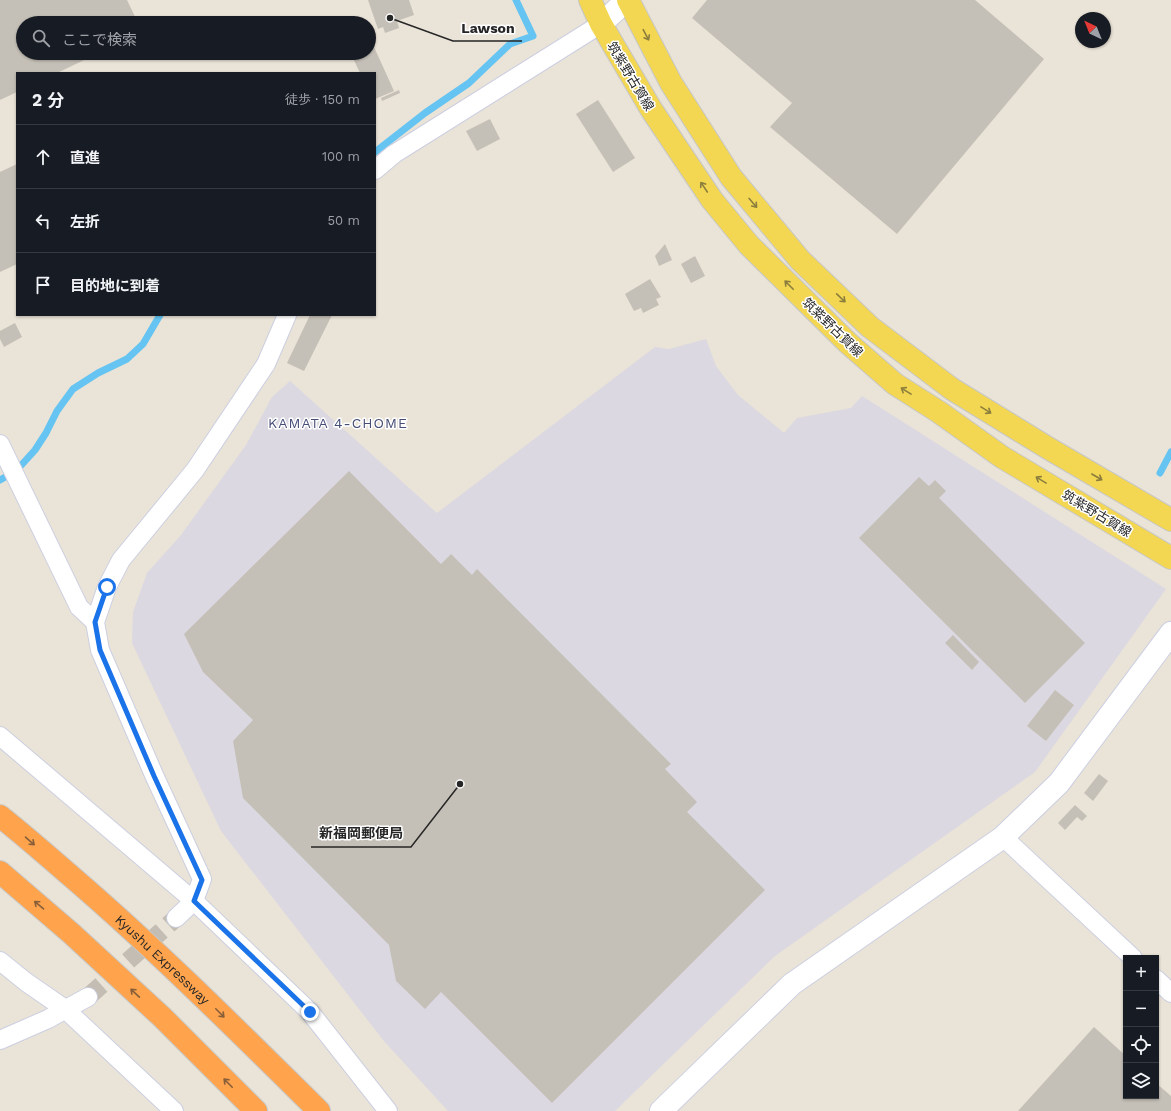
<!DOCTYPE html>
<html lang="ja">
<head>
<meta charset="utf-8">
<style>
	:root { --surface:#171b24; --page:#242831; --text:#f1f3f6; --muted:#9ea1a6; --line:#363941 }
	body { margin:0; font-family:"Work Sans","Noto Sans JP",sans-serif; background:var(--page); color:var(--text) }
	.controls { position:absolute; right:12px; bottom:12px; display:grid; overflow:hidden; border-radius:0px; box-shadow:0 1px 3px #0004 }
	.controls button { width:36px; height:36px; display:grid; place-items:center; padding:0; border:0; border-bottom:1px solid var(--line); background:var(--surface); color:var(--text); font:20px sans-serif }
	.compass { position:absolute; left:1075px; top:12px; width:36px; height:36px; border-radius:50%; background:var(--surface); box-shadow:0 1px 3px #0004; rotate:317deg }
	.stop { position:absolute; width:12px; height:12px; margin:-9px; border:3px solid #1a73e8; border-radius:50%; background:#fff }
	.stop.end { background:#1a73e8; border-color:#fff; box-shadow:0 1px 4px #0008 }
	.list { margin:0; padding:0; list-style:none }
	h2 { display:flex; justify-content:space-between; align-items:center; height:52px; margin:0; padding:0 16px; font-size:17px }
	h2 small { font-size:13px; font-weight:400; color:var(--muted) }
	.list li { display:grid; grid-template-columns:26px 1fr auto; gap:12px; align-items:center; box-sizing:border-box; height:64px; padding:0 16px; border-top:1px solid var(--line) }
	.list b { display:block; font-size:15px; white-space:nowrap }
	.list em { font-size:13px; font-style:normal; color:var(--muted) }
	.icon { flex:none; width:22px; height:22px; fill:none; stroke:currentColor; stroke-width:2; stroke-linecap:round; stroke-linejoin:round }
	.map { position:relative; flex:none; width:1171px; height:1111px; overflow:hidden }
	.search { position:absolute; background:var(--surface); box-shadow:0 1px 3px #0004; left:16px; top:16px; width:360px; height:44px; display:flex; align-items:center; gap:10px; box-sizing:border-box; padding:0 14px; border-radius:22px; color:var(--muted); font-size:15px }
	.panel { position:absolute; background:var(--surface); box-shadow:0 1px 3px #0004; left:16px; top:72px; width:360px; height:244px; border-radius:0px }
	.map>svg:first-child { display:block }
	.industrial { fill:#dbd8e2 }
	.lines { fill:none; stroke-linecap:round; stroke-linejoin:round }
	.stream { stroke:#65c4f1; stroke-width:7 }
	.building { fill:#c5c0b7 }
	.street-tunnel { stroke:#c3bdb4; stroke-width:18; stroke-dasharray:18 9; stroke-linecap:butt }
	.street-casing { stroke:#cccfe1; stroke-width:20 }
	.secondary-casing { stroke:#cccfe1; stroke-width:24 }
	.primary-casing { stroke:#c7c7c7; stroke-width:24 }
	.highway-casing { stroke:#c7c7c7; stroke-width:24 }
	.street { stroke:#fff; stroke-width:18 }
	.secondary { stroke:#fff; stroke-width:22 }
	.primary { stroke:#f3d752; stroke-width:22 }
	.highway { stroke:#ffa44d; stroke-width:22 }
	.oneway { stroke:#8c7e3c }
	.oneway2 { stroke:#885f38 }
	.route { stroke:#1a73e8; stroke-width:5 }
	.labels { text-anchor:middle; stroke-width:3; stroke-linejoin:round; paint-order:stroke }
	.street-label { font-size:13px; fill:#262626; stroke:#fff }
	.neighbourhood-label { font-size:14px; letter-spacing:1px; fill:#464d77; stroke:#fff }
	.leader { fill:none; stroke:#262626; stroke-width:1.5 }
	.callout-dot { fill:#262626; stroke:#fff; stroke-width:1.5 }
	.callout-label { font-size:14px; text-anchor:middle; font-weight:bold; fill:#262626; stroke:#fff; stroke-width:3; stroke-linejoin:round; paint-order:stroke }
</style>
</head>
<body>
<div class="map">
<svg width="1171" height="1111" viewBox="0 0 1171 1111">
	<rect width="100%" height="100%" fill="#eae3d7"/>
	<!-- industrial -->
	<polygon class="industrial" points="706,339 716,366 738,395 784,433 797,418 851,408 862,396 1166,589 1035,772 775,956 615,1111 448,1111 383,1040 221,831 132,643 133,612 147,573 181,535 246,445 272,397 290,381 437,513 655,347 669,349"/>
	<g class="lines">
		<!-- stream -->
		<g class="stream">
			<polyline points="375,152 425,113 469,83 510,44 533,36 516,0"/>
			<polyline points="1160,473 1171,452"/>
			<polyline points="0,480 16,471 35,450 46,433 57,411 73,389 98,373 127,359 143,344 160,315"/>
		</g>
	</g>
	<!-- building -->
	<g class="building">
		<polygon points="0,0 127,0 138,23 23,23 23,53 99,53 57,73 17,73 17,92 0,100"/>
		<polygon points="368,0 409,0 414,15 397,21 399,28 385,33 383,27 378,29"/>
		<polygon points="707,0 975,0 1044,59 897,234 770,127 792,103 692,18"/>
		<polygon points="374,47 394,91 375,99 375,73 360,73 352,56 359,53 369,53 369,49"/>
		<polygon points="399,90 400,93 382,101 381,98"/>
		<polygon points="598,100 635,158 613,172 576,114"/>
		<polygon points="490,119 500,139 477,151 466,131"/>
		<polygon points="17,164 17,264 0,272 0,172"/>
		<polygon points="665,244 672,260 659,266 655,256"/>
		<polygon points="695,256 705,276 691,283 681,264"/>
		<polygon points="650,279 661,297 656,299 659,305 643,313 641,308 634,311 625,294"/>
		<polygon points="310,315 332,315 304,371 287,363"/>
		<polygon points="15,323 22,337 4,347 0,339 0,331"/>
		<polygon points="349,471 441,564 451,554 472,575 477,569 671,764 665,769 697,802 687,812 765,890 552,1103 441,992 425,1009 396,981 389,945 243,798 233,741 253,720 203,672 184,634"/>
		<polygon points="919,477 929,486 935,480 946,491 939,498 1085,643 1025,703 859,538"/>
		<polygon points="953,635 979,662 972,670 945,643"/>
		<polygon points="1055,690 1074,705 1046,741 1027,726"/>
		<polygon points="1099,774 1108,781 1093,801 1084,793"/>
		<polygon points="1075,805 1087,816 1082,821 1077,817 1065,830 1058,823"/>
		<polygon points="1094,1027 1126,1056 1126,1096 1156,1096 1156,1083 1171,1096 1171,1111 1018,1111"/>
	</g>
	<g class="lines">
		<!-- street-tunnel -->
		<polyline class="street-tunnel" points="88,997 176,918"/>
		<defs>
			<g id="street">
				<polyline points="375,170 394,154 601,24"/>
				<polyline points="0,444 79,607 95,622"/>
				<polyline points="0,736 194,901 310,1012 388,1111"/>
				<polyline points="1003,837 1133,958"/>
				<polyline points="176,918 194,901 202,879 154,775 100,650 95,622 107,587 121,560 195,470 266,364 287,315"/>
				<polyline points="0,961 26,982 65,1009 174,1111"/>
				<polyline points="1156,979 1171,993"/>
				<polyline points="0,1040 48,1019 88,997"/>
			</g>
			<g id="secondary">
				<polyline points="601,24 627,0"/>
				<polyline points="661,1111 792,984 1003,837 1059,783 1171,633"/>
			</g>
			<g id="primary">
				<polyline points="590,0 601,24 651,109 712,200 749,245 848,343 895,384 939,412 1002,457 1171,558"/>
				<polyline points="628,0 671,83 731,177 800,260 870,327 952,389 1048,448 1171,520"/>
			</g>
			<g id="highway">
				<path id="s1" d="M0 816C25 836 48 856 72 877 158 951 238 1031 319 1111"/>
				<polyline points="0,872 72,934 162,1017 256,1111"/>
			</g>
		</defs>
		<!-- street casing -->
		<use href="#street" class="street-casing"/>
		<!-- secondary casing -->
		<use href="#secondary" class="secondary-casing"/>
		<!-- primary casing -->
		<use href="#primary" class="primary-casing"/>
		<!-- highway casing -->
		<use href="#highway" class="highway-casing"/>
		<!-- street -->
		<use href="#street" class="street"/>
		<!-- secondary -->
		<use href="#secondary" class="secondary"/>
		<!-- primary -->
		<use href="#primary" class="primary"/>
		<!-- highway -->
		<use href="#highway" class="highway"/>
	</g>
	<!-- one-way arrows -->
	<defs><path id="oneway-shaft" d="M-6 0H5M1.5-3L5.5 0L1.5 3" fill="none" stroke-width="1.6" stroke-linecap="round" stroke-linejoin="round"/></defs>
	<g class="oneway">
		<use href="#oneway-shaft" transform="translate(646 35) rotate(62)"/>
		<use href="#oneway-shaft" transform="translate(704 187) rotate(-124)"/>
		<use href="#oneway-shaft" transform="translate(753 203) rotate(50)"/>
		<use href="#oneway-shaft" transform="translate(789 285) rotate(-135)"/>
		<use href="#oneway-shaft" transform="translate(841 298) rotate(44)"/>
		<use href="#oneway-shaft" transform="translate(906 391) rotate(-148)"/>
		<use href="#oneway-shaft" transform="translate(986 410) rotate(32)"/>
		<use href="#oneway-shaft" transform="translate(1097 477) rotate(30)"/>
		<use href="#oneway-shaft" transform="translate(1041 480) rotate(-149)"/>
	</g>
	<g class="oneway2">
		<use href="#oneway-shaft" transform="translate(30 841) rotate(41)"/>
		<use href="#oneway-shaft" transform="translate(39 905) rotate(-140)"/>
		<use href="#oneway-shaft" transform="translate(135 993) rotate(-137)"/>
		<use href="#oneway-shaft" transform="translate(220 1013) rotate(45)"/>
		<use href="#oneway-shaft" transform="translate(228 1083) rotate(-135)"/>
	</g>
	<g class="lines">
		<!-- route -->
		<polyline class="route" points="107,587 95,622 100,650 154,776 202,880 194,901 310,1012"/>
	</g>
	<g class="labels">
		<!-- street labels -->
		<g class="street-label">
			<text transform="translate(631 76) rotate(59)" y="5">筑紫野古賀線</text>
			<text transform="translate(833 327) rotate(44)" y="5">筑紫野古賀線</text>
			<text transform="translate(1097 513) rotate(31)" y="5">筑紫野古賀線</text>
			<text dy="5" stroke="none"><textPath href="#s1" startOffset="217">Kyushu Expressway</textPath></text>
		</g>
		<!-- neighbourhood labels -->
		<g class="neighbourhood-label">
			<text x="338" y="428">KAMATA 4-CHOME</text>
		</g>
	</g>
	<!-- callouts -->
	<path class="leader" d="M390 18L453 41H522M460 784L411 847H311"/>
	<g class="callout-dot">
		<circle cx="390" cy="18" r="4"/>
		<circle cx="460" cy="784" r="4"/>
	</g>
	<g class="callout-label">
		<text x="488" y="33">Lawson</text>
		<text x="361" y="838">新福岡郵便局</text>
	</g>
</svg>
<div class="controls">
<button>+</button>
<button>−</button>
<button><svg class="icon" aria-label="locate" viewBox="0 0 24 24"><circle cx="12" cy="12" r="6"/><path d="M12 2v4M12 18v4M2 12h4M18 12h4"/></svg></button>
<button><svg class="icon" aria-label="layers" viewBox="0 0 24 24"><path d="M12 4l9 5-9 5-9-5zM3 14l9 5 9-5"/></svg></button>
</div>
<svg class="compass" viewBox="-18 -18 36 36"><path d="M0-13l5 13h-10z" fill="#e53935"/><path d="M0 13l5-13h-10z" fill="#9ea1a6"/></svg>
<div class="stop" style="left:107px;top:587px"></div>
<div class="stop end" style="left:310px;top:1012px"></div>
<div class="search"><svg class="icon" aria-label="search" viewBox="0 0 24 24"><circle cx="10" cy="10" r="6"/><path d="M15 15l6 6"/></svg>ここで検索</div>
<section class="panel">
<h2>2 分<small>徒歩 · 150 m</small></h2>
<ul class="list">
<li><svg class="icon" aria-label="ahead" viewBox="0 0 24 24"><path d="M12 20V5M6 11l6-6 6 6"/></svg><div><b>直進</b></div><em>100 m</em></li>
<li><svg class="icon" aria-label="left" viewBox="0 0 24 24"><path d="M17 20v-9H6M10 6l-5 5 5 5"/></svg><div><b>左折</b></div><em>50 m</em></li>
<li><svg class="icon" aria-label="arrive" viewBox="0 0 24 24"><path d="M6 21V4h12l-3 4 3 4H6"/></svg><div><b>目的地に到着</b></div></li>
</ul>
</section>
</div>
</body>
</html>
